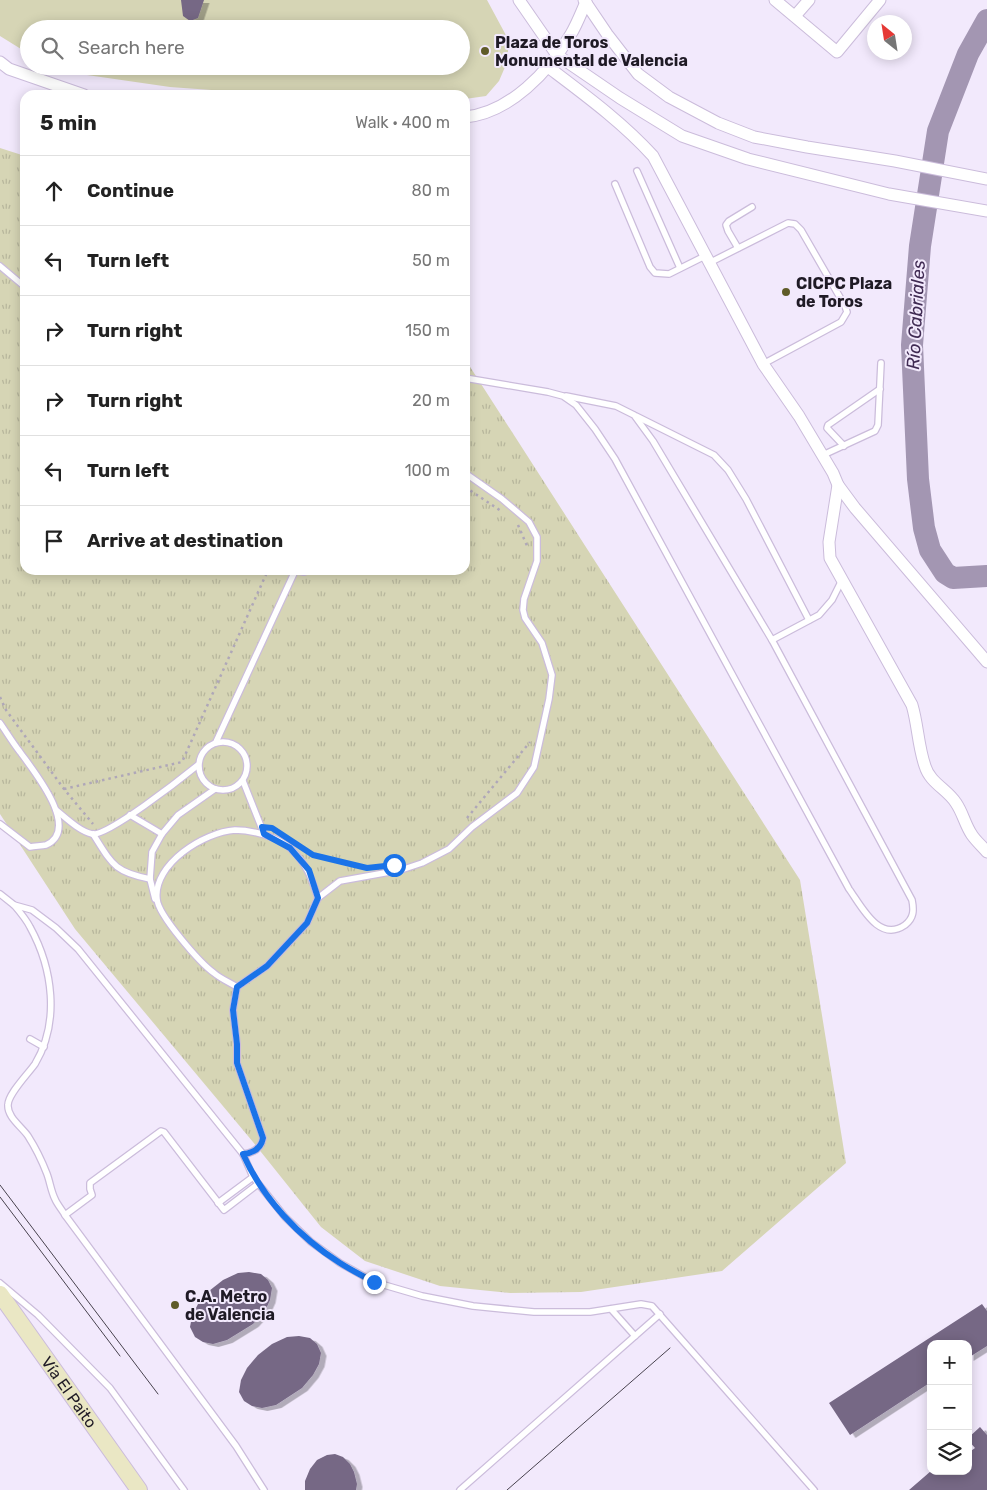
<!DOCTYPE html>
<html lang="en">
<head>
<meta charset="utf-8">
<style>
	:root { --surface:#fff; --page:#f6f6f6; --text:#222; --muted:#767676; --line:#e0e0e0 }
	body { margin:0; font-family:Rubik,sans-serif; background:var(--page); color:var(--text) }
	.controls { position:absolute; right:15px; bottom:15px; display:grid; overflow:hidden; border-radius:10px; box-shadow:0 2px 12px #0003 }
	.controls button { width:45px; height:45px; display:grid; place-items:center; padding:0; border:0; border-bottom:1px solid var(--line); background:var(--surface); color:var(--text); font:25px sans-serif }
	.compass { position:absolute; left:867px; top:15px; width:45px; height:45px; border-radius:50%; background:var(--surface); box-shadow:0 2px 12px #0003; rotate:330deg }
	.stop { position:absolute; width:15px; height:15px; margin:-11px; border:4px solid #1a73e8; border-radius:50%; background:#fff }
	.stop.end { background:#1a73e8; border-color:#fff; box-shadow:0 1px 5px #0008 }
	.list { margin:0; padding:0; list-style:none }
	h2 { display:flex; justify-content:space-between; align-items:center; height:65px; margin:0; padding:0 20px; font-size:21px }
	h2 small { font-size:16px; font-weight:400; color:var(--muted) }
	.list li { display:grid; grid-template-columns:32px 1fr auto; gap:15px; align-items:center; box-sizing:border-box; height:70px; padding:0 20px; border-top:1px solid var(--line) }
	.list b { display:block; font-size:19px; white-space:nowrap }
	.list em { font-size:16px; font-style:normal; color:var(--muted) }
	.icon { flex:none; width:28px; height:28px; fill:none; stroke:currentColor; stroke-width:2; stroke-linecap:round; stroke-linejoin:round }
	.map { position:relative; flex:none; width:987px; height:1490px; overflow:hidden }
	.search { position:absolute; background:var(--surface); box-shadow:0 2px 12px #0003; left:20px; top:20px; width:450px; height:55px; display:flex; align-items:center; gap:12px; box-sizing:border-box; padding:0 18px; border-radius:28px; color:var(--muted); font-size:19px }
	.panel { position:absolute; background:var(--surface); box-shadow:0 2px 12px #0003; left:20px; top:90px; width:450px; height:485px; border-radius:15px }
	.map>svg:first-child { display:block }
	.park { fill:url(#park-tufts) }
	.garden { fill:#d6d5b5 }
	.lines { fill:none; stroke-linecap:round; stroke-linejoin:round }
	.river { stroke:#a396b2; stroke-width:22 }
	.building { fill:#766885; filter:url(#shadow) }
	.lane-casing { stroke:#cbbcdb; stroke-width:8 }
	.street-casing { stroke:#cbbcdb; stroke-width:13 }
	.secondary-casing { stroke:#cbbcdb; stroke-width:18 }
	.path { stroke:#afa7b8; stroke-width:2.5; stroke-dasharray:2.5 4; stroke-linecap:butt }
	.lane { stroke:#fff; stroke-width:5.5 }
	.street { stroke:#fff; stroke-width:11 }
	.secondary { stroke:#eae7c4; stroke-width:16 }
	.tram { stroke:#48424e; stroke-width:1 }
	.route { stroke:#1a73e8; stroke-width:6 }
	.poi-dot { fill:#5f5b28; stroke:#f2e9fc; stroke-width:2 }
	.labels { text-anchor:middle; stroke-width:4; stroke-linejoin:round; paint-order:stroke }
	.poi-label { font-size:16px; font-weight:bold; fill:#1f1a25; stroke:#f2e9fc; text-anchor:start }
	.street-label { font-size:16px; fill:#1f1a25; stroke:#f2e9fc }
	.water-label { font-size:18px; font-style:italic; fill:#402b53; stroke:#f2e9fc }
</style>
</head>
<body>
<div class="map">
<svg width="987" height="1490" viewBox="0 0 987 1490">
	<defs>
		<pattern id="park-tufts" width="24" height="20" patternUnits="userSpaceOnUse" patternTransform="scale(1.25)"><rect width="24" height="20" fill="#d6d5b5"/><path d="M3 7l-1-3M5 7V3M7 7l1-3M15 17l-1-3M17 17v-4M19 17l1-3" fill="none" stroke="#b7b69c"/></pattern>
		<filter id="shadow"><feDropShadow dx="5.5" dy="3" stdDeviation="0" flood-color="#0004"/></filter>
	</defs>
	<rect width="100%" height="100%" fill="#f2e9fc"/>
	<!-- park -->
	<polygon class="park" points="0,148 25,156 25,570 465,570 465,359 800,880 846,1163 722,1271 581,1292 510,1293 440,1286 365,1261 321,1227 253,1142 75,929 0,814"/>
	<!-- garden -->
	<polygon class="garden" points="0,0 487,0 508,39 508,60 499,81 486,96 465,99 465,95 279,95 170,87 80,74 57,66 461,66 461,29 29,29 29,54 0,36"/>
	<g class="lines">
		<!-- river -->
		<polyline class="river" points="987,20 968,54 938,131 920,246 912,345 918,479 924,528 930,550 945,573 953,578 987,576"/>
	</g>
	<!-- building -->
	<g class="building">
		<polygon points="181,0 204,0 198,18 190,21 183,16"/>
		<polygon points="249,1272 261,1274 268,1280 272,1288 270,1300 265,1311 253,1324 227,1340 213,1344 203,1342 195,1337 190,1327 192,1316 198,1304 209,1291 223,1280 238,1273"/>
		<polygon points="982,1304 987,1311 987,1346 968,1358 968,1344 931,1344 931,1382 850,1435 829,1403"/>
		<polygon points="299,1336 310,1338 317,1344 321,1353 319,1364 313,1375 302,1388 276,1405 262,1408 252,1406 244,1401 239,1392 241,1380 247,1368 258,1355 272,1344 287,1337"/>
		<polygon points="980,1427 987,1435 987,1490 909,1490 931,1471 968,1471 968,1453 975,1448 968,1440 968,1438"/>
		<polygon points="335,1454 343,1457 350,1464 354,1472 357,1484 356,1490 305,1490 305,1481 310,1469 317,1460 327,1455"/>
	</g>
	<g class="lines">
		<defs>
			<g id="lane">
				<polyline points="637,171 680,268"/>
				<polyline points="615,184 650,267 655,273 669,274 705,256"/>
				<polyline points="738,248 728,231 726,225 729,221 752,207"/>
				<polyline points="709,263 788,223 795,224 801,230 845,306 847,312 841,322 763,364"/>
				<polyline points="0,266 25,287"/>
				<path d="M465 378 548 392 563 396 576 405 595 429 615 459 849 889C862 907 879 943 905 925 914 918 914 910 912 900L772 640 819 615 832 600 842 580"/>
				<polyline points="566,396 616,406 634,415 653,441 772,640"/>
				<polyline points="636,416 714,455 728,470 746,499 809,620"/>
				<polyline points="844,446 827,428 828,425 880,389"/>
				<polyline points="823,455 875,431 878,425 881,363"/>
				<polyline points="294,570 304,572 310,570"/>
				<path d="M0 723C7 733 13 743 20 752 32 769 82 829 46 845 41 846 35 846 30 847L0 824"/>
				<polyline points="216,742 295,571"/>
				<circle cx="223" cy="766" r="24"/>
				<polyline points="243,781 264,834"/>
				<path d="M56 810C66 818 79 831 92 834 107 837 182 778 198 765"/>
				<polyline points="130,815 162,834"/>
				<path d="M93 834C112 864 114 872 150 879"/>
				<polyline points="0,894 14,905 32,910 56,928 78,949 243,1154 253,1177 285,1217 311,1242 340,1263 374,1282 422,1296 473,1306 534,1312 590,1312 641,1304 652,1306 814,1490"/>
				<polyline points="155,899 150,879 152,852 162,834 178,815 215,789"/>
				<path d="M14 905C20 912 26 919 30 927 53 969 60 1022 35 1064 28 1074 8 1094 8 1105 7 1117 22 1127 28 1136 35 1147 42 1161 47 1174 50 1182 51 1191 55 1199 57 1204 62 1210 65 1215L92 1195 90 1189V1183L161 1131 164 1132 224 1210 258 1184"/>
				<path d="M237 987C229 982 221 979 214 973 200 963 158 915 157 899 153 864 204 832 235 830 252 830 279 837 291 849 308 866 311 877 318 898"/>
				<polyline points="30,1039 44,1047"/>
				<path d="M243 1154C253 1153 261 1149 263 1138L237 1063V1044L233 1010 237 987 267 966 307 923 318 898 340 881 401 870 422 863 449 849 472 827 517 793 534 767 549 699 552 675 542 643 525 618 523 610 524 599 537 561V537L529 522 502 499 465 473"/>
				<polyline points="218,1203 253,1177"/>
				<polyline points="65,1215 236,1446 264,1490"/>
				<polyline points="0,1283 38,1315 110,1388 184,1490"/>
				<polyline points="611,1309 635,1336"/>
				<polyline points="460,1490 660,1314"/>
			</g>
			<g id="street">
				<polyline points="519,0 557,55 620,98 682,136 748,159 889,194 987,211"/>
				<polyline points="584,0 607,34 638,74 669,97 718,123 754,137 807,147 895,161 987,179"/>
				<polyline points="775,0 837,52 880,0"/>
				<polyline points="795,16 809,0"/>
				<polyline points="0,62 9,69 84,95"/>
				<path d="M548 67C585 95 622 122 653 156L763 364 799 416 833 473 838 485 855 508 987 662"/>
				<path d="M465 117C510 113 549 71 571 34 577 24 581 13 586 2"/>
				<path d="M838 485 829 542 830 558 912 705C918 725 918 746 925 766 930 783 947 789 956 803 963 813 965 825 972 835 976 841 982 846 987 852"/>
			</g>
			<g id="secondary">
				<path id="s1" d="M0 1294 139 1490"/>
			</g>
		</defs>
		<!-- lane casing -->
		<use href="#lane" class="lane-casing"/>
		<!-- street casing -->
		<use href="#street" class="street-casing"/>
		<!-- secondary casing -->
		<use href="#secondary" class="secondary-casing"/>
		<!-- path -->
		<g class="path">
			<polyline points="465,487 501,511"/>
			<polyline points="518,525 528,548"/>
			<polyline points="0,697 6,710 64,789 93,824"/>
			<polyline points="64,789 182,762 268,570"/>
			<polyline points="467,818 530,742"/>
			<polyline points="304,850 313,855 366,867"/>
		</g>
		<!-- lane -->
		<use href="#lane" class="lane"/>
		<!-- street -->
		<use href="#street" class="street"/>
		<!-- secondary -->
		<use href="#secondary" class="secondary"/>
		<!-- tram -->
		<g class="tram">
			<polyline points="0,1185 158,1394"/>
			<polyline points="0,1197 120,1356"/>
			<polyline points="507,1490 670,1348"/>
		</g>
	</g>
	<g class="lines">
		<!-- route -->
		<path class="route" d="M374 1282C363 1276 351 1270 340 1263 299 1237 263 1199 243 1154 253 1153 261 1149 263 1138L237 1063V1044L233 1010 237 987 267 966 307 923 318 898 309 870 290 848 264 834 262 827 272 828 313 855 367 868 394 865"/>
	</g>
	<!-- markers -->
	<g class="poi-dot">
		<circle cx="485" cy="51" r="5"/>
		<circle cx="786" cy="292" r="5"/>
		<circle cx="175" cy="1305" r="5"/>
	</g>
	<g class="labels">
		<!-- poi labels -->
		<g class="poi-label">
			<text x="495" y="48">Plaza de Toros<tspan x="495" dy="18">Monumental de Valencia</tspan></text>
			<text x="796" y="289">CICPC Plaza<tspan x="796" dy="18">de Toros</tspan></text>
			<text x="185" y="1302">C.A. Metro<tspan x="185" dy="18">de Valencia</tspan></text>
		</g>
		<!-- street labels -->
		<g class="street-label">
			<text dy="6" stroke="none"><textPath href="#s1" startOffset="120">Vía El Paito</textPath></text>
		</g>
		<!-- water labels -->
		<g class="water-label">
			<text transform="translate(916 315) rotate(-87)" y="6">Río Cabriales</text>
		</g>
	</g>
</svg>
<div class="controls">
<button>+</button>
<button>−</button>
<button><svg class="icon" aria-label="layers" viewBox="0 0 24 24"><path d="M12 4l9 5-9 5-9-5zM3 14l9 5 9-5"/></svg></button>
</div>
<svg class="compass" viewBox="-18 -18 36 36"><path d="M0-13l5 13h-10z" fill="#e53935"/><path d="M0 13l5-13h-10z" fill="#767676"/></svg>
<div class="stop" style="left:394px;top:865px"></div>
<div class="stop end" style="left:374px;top:1282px"></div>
<div class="search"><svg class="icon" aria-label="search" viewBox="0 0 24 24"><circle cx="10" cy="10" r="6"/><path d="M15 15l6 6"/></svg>Search here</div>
<section class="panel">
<h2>5 min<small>Walk · 400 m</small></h2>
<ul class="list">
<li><svg class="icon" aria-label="ahead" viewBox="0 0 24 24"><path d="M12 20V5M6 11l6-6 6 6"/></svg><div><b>Continue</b></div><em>80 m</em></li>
<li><svg class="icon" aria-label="left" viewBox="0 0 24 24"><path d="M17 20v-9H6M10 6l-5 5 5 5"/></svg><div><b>Turn left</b></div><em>50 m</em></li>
<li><svg class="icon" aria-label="right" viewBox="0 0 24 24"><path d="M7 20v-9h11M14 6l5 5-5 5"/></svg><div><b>Turn right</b></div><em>150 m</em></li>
<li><svg class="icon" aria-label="right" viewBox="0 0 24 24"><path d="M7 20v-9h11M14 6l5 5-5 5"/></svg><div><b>Turn right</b></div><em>20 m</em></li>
<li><svg class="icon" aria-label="left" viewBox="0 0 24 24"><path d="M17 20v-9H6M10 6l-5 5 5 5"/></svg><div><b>Turn left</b></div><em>100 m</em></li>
<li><svg class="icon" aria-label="arrive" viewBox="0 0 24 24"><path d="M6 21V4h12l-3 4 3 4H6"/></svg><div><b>Arrive at destination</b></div></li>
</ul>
</section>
</div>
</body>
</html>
